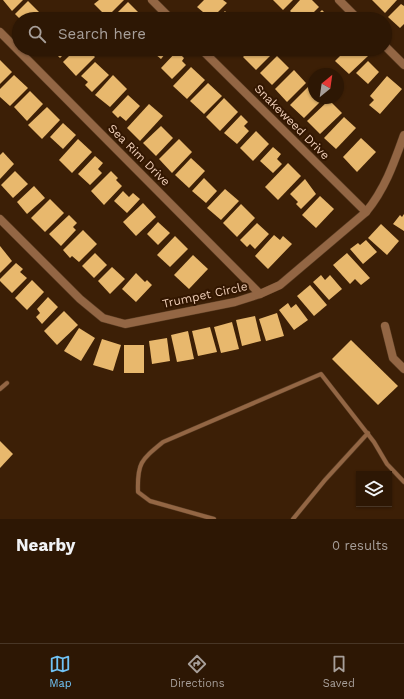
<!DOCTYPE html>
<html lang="en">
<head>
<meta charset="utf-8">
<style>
	:root { --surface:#2d1704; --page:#392413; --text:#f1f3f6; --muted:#a79f9a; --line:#483626; --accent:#70c2f4 }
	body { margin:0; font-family:"Work Sans",sans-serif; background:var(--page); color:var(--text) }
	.controls { position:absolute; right:12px; bottom:12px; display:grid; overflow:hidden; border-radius:0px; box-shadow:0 1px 3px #0004 }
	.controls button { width:36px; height:36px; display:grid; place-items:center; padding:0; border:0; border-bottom:1px solid var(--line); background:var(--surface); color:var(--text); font:20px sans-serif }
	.compass { position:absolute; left:308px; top:68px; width:36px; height:36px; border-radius:50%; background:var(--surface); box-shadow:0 1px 3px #0004; rotate:29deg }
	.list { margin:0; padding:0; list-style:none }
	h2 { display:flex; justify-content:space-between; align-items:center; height:52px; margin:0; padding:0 16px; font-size:17px }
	h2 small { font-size:13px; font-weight:400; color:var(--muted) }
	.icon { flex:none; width:22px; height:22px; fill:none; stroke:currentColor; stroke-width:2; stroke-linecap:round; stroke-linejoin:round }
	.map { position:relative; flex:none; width:404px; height:519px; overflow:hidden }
	.search { position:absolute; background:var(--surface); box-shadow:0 1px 3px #0004; left:12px; right:12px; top:12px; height:44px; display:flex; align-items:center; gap:10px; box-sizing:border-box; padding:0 14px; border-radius:22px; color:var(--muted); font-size:15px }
	.sheet { height:124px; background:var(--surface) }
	nav { display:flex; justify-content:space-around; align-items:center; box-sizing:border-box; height:56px; border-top:1px solid var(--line); background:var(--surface); font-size:11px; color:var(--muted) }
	nav a { display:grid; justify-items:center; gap:2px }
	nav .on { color:var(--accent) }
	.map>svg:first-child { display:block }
	.building { fill:#e8b86d }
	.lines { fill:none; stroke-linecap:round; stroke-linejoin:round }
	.service-casing { stroke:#583b22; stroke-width:5 }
	.minor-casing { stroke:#583b22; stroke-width:9 }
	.service { stroke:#936644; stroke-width:4 }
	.minor { stroke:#936644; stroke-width:8 }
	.labels { text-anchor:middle; stroke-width:4; stroke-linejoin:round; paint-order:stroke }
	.street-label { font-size:12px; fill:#edccb5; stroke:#321600 }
</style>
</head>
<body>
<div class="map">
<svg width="404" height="519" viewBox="0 0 404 519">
	<rect width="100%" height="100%" fill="#3c1f06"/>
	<!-- building -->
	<g class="building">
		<polygon points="3,0 23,0 12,11"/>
		<polygon points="99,0 124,0 107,17 94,4"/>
		<polygon points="204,0 223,0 227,3 211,19 206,19 201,15 203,12 197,7"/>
		<polygon points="273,0 293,0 283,10"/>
		<polygon points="300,0 312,0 319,7 307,19 298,19 290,11"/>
		<polygon points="372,0 397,0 385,13"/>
		<polygon points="28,1 41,14 36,19 20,19 15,14"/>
		<polygon points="128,2 141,15 138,19 111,19"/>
		<polygon points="401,4 404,6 404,24 400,28 388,17"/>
		<polygon points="322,10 331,19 313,19"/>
		<polygon points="225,11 232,19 217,19"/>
		<polygon points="49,12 56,19 42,19"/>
		<polygon points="51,49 69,49 60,58"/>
		<polygon points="76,49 87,49 95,57 76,76 63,62"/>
		<polygon points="149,49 169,49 161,59"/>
		<polygon points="251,49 274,49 276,50 256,70 243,57"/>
		<polygon points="347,49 361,49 368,56 349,74 335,61"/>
		<polygon points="177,51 184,58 182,61 186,65 172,79 161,68"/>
		<polygon points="277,56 289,68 272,85 260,73"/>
		<polygon points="0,60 12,72 0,84"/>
		<polygon points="368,61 379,72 368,84 356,73"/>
		<polygon points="95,62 109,75 92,92 85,85 88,82 81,76"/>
		<polygon points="191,67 205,80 187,99 173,86"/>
		<polygon points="294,70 306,83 287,102 275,89"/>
		<polygon points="14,75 28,88 10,106 0,97 0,89"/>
		<polygon points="113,75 127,89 110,107 95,95"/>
		<polygon points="387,76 402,89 380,114 369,105 374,100 370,96"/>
		<polygon points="208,83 222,96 204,114 190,101"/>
		<polygon points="309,86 314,91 314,98 323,99 304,118 290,105"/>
		<polygon points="30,91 43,104 27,121 14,107"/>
		<polygon points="128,95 140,106 126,121 120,116 118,118 112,112"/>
		<polygon points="224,98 238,112 220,131 206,117"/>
		<polygon points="329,100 342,113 320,134 307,121"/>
		<polygon points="149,104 163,116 140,141 127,128"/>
		<polygon points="47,107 60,120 42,139 28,125"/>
		<polygon points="241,115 248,122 244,126 249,131 237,144 224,133"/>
		<polygon points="344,117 356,128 336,149 324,138"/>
		<polygon points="63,123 76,135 63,149 50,137"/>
		<polygon points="161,126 173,138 156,156 143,143"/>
		<polygon points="256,131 269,144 253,161 240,148"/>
		<polygon points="361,138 376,152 357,172 343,157"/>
		<polygon points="78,139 92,152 72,173 59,160"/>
		<polygon points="179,139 192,152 172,173 159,159"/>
		<polygon points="273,147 281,154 277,159 282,164 273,173 260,161"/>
		<polygon points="3,152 14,164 0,179 0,155"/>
		<polygon points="95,156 103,163 98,169 102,173 90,185 78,174"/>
		<polygon points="191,158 205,171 189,188 175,175"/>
		<polygon points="288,163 301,176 278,200 265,187"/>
		<polygon points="15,171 28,184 13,198 1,185"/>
		<polygon points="111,171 118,178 116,180 122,186 104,205 91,191"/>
		<polygon points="204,178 217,191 206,203 192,191"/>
		<polygon points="305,179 316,194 301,209 296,204 298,202 290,194"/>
		<polygon points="34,186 45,198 27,214 17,202"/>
		<polygon points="225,189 239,201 221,220 207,208"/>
		<polygon points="123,191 129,197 133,193 140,199 127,213 114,201"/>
		<polygon points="320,196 334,209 316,228 302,215"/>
		<polygon points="50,199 64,213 45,232 31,218"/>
		<polygon points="143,203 156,217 136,236 123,222"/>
		<polygon points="241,204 255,218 237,237 223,223"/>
		<polygon points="404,214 404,231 393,224 400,215 402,217"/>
		<polygon points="69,215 77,223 73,227 76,230 61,246 49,234"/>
		<polygon points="158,222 170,233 158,245 147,234"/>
		<polygon points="257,223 269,234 255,249 250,244 247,247 240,240"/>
		<polygon points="381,224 399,241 387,255 368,238"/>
		<polygon points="83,230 97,244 79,262 72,256 70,258 63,250"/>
		<polygon points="274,235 280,240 283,236 292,244 268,269 255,256"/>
		<polygon points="175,236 188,249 170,267 157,255"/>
		<polygon points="366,240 377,252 363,264 350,249 358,243 360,245"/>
		<polygon points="0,246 12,261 0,273"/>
		<polygon points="95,253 107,265 94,278 82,266"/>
		<polygon points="347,253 370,278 361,285 355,279 350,284 333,265"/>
		<polygon points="193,255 208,269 189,289 174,275"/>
		<polygon points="16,263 23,269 20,272 27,278 12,293 0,281 0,279"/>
		<polygon points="112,267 125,279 110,294 98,281"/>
		<polygon points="136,273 145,282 147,280 152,285 136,302 122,289"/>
		<polygon points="321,275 325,280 330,275 342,289 329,300 313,282"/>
		<polygon points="32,280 44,292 27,310 15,298"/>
		<polygon points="310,285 327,305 314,316 297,296"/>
		<polygon points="48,297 58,307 42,324 36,317 40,313 37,309"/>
		<polygon points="288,303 291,308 296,304 308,320 294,330 279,310"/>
		<polygon points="64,311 78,325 57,345 44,331"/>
		<polygon points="277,313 284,336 266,341 259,319"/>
		<polygon points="255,316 261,341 242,346 236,320"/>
		<polygon points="232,322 239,349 221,353 214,327"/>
		<polygon points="210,327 217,352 198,356 192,331"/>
		<polygon points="79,328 95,338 81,361 64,351"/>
		<polygon points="188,331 194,359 177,362 171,335"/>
		<polygon points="167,338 170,361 152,364 149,341"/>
		<polygon points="102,339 121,345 113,371 93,365"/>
		<polygon points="351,340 398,386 378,405 332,359"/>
		<rect x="124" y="345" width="20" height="28"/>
		<polygon points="0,441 13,454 0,468"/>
	</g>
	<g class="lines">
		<defs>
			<g id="service">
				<polyline points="0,389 7,383"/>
				<path d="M214 519 150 501 138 492C137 463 141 460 163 442L321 374 374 442 387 464 404 482"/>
				<polyline points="293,519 325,480 368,433"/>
			</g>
			<g id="minor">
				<polyline points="152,0 171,19"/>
				<polyline points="339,0 358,19"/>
				<polyline points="0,32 260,294"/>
				<polyline points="385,46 404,65"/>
				<polyline points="201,49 366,212"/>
				<path d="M0 219 80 299 103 318 125 324 235 302 260 294 280 285 366 212C385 189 394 163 404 135"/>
				<polyline points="385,326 393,358 404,369"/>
			</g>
		</defs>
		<!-- service casing -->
		<use href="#service" class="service-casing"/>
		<!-- minor casing -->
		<use href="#minor" class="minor-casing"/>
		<!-- service -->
		<use href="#service" class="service"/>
		<!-- minor -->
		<use href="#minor" class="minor"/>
	</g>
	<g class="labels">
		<!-- street labels -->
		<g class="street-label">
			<text transform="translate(292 122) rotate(45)" y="4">Snakeweed Drive</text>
			<text transform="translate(139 155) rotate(45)" y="4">Sea Rim Drive</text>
			<text transform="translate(205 295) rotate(-12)" y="4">Trumpet Circle</text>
		</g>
	</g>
</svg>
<div class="controls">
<button><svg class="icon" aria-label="layers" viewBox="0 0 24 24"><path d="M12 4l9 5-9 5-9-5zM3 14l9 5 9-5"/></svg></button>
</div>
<svg class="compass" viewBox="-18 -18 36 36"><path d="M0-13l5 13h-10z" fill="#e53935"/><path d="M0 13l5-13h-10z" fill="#a79f9a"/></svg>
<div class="search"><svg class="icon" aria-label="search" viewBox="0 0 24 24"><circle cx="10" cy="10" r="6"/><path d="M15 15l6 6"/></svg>Search here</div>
</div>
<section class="sheet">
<h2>Nearby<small>0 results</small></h2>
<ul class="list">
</ul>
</section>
<nav>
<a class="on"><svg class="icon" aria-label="map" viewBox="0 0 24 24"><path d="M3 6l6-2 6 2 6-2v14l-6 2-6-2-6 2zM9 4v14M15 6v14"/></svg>Map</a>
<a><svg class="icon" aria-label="directions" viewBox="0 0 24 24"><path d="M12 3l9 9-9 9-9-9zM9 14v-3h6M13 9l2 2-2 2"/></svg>Directions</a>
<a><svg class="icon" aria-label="saved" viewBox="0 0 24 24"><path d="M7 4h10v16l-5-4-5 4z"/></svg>Saved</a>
</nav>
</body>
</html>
